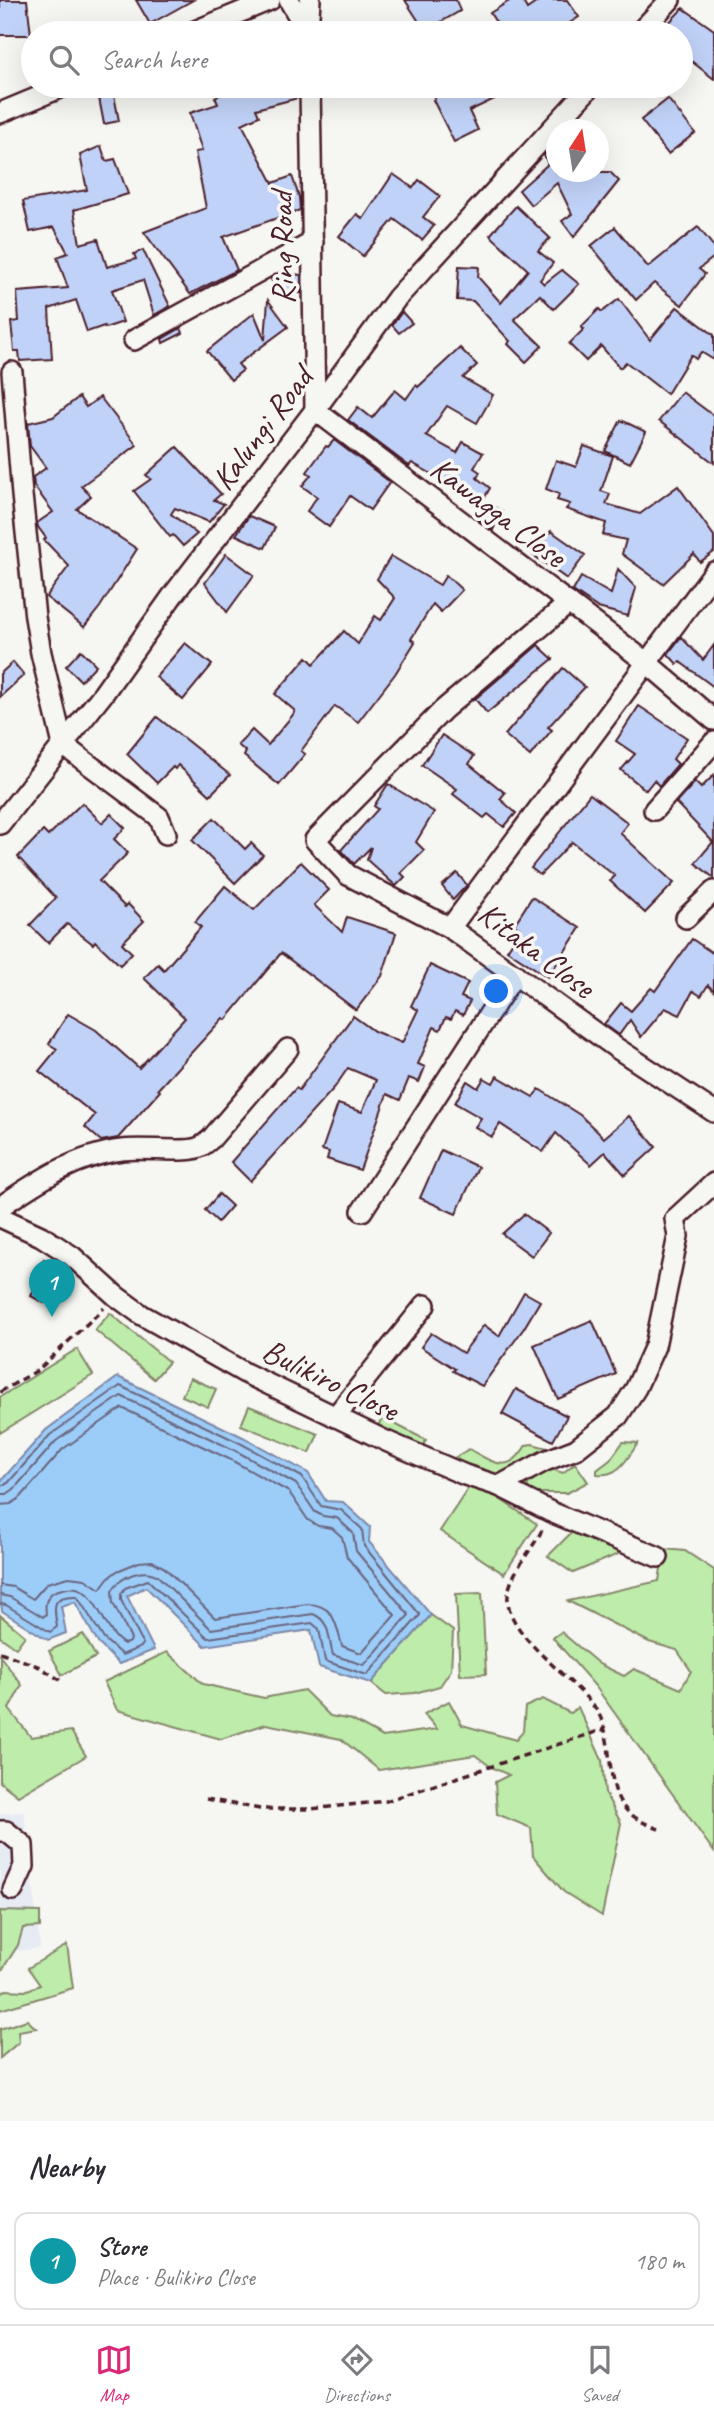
<!DOCTYPE html>
<html lang="en">
<head>
<meta charset="utf-8">
<style>
	:root { --surface:#fff; --page:#f2f2f3; --text:#2b2b33; --muted:#7c7c81; --line:#e1e1e2; --accent:#db2777 }
	body { margin:0; font-family:Caveat,sans-serif; background:var(--page); color:var(--text) }
	.compass { position:absolute; left:546px; top:119px; width:63px; height:63px; border-radius:50%; background:var(--surface); box-shadow:0 7px 28px #0002; rotate:12deg }
	.you { position:absolute; left:497px; top:992px; width:24px; height:24px; margin:-18px; border:5px solid #fff; border-radius:50%; background:#1a73e8; box-shadow:0 0 0 10px #1a73e833 }
	.badge { display:grid; place-items:center; width:46px; height:46px; border-radius:50%; background:var(--accent); color:#fff; font-size:23px; font-weight:700 }
	.pin { position:absolute; translate:-50% -58px; filter:drop-shadow(0 2px 4px #0008) }
	.pin::after { content:''; position:absolute; top:37px; width:24px; height:21px; background:inherit; clip-path:polygon(0 0,100% 0,50% 100%) }
	.list { margin:0; padding:0; list-style:none }
	h2 { display:flex; justify-content:space-between; align-items:center; height:91px; margin:0; padding:0 28px; font-size:30px }
	h2 small { font-size:23px; font-weight:400; color:var(--muted) }
	.list li { display:grid; grid-template-columns:46px 1fr auto; gap:21px; align-items:center; box-sizing:border-box; height:98px; margin:0 14px 14px; padding:0 14px; border:2px solid var(--line); border-radius:14px }
	.list b { display:block; font-size:26px; white-space:nowrap }
	.list p { margin:0; font-size:23px; white-space:nowrap; color:var(--muted) }
	.list em { font-size:23px; font-style:normal; color:var(--muted) }
	.icon { flex:none; width:38px; height:38px; fill:none; stroke:currentColor; stroke-width:2; stroke-linecap:round; stroke-linejoin:round }
	.map { position:relative; flex:none; width:714px; height:2121px; overflow:hidden }
	.search { position:absolute; background:var(--surface); box-shadow:0 7px 28px #0002; left:21px; right:21px; top:21px; height:77px; display:flex; align-items:center; gap:18px; box-sizing:border-box; padding:0 24px; border-radius:38px; color:var(--muted); font-size:26px }
	.sheet { height:203px; background:var(--surface) }
	nav { display:flex; justify-content:space-around; align-items:center; box-sizing:border-box; height:98px; border-top:2px solid var(--line); background:var(--surface); font-size:19px; color:var(--muted) }
	nav a { display:grid; justify-items:center; gap:4px }
	nav .on { color:var(--accent) }
	.map>svg:first-child { display:block }
	.built { fill:#e6ebf4 }
	.green { fill:#beecaa; stroke:#84866a; stroke-width:2 }
	.water { fill:#9ccdf9; stroke:#7b87a7; stroke-width:2 }
	.lines { fill:none; stroke-linecap:round; stroke-linejoin:round }
	.shore { stroke:#6b657d; stroke-width:2 }
	.building { fill:#c1d2f8; stroke:#4a1f2b; stroke-width:2 }
	.minor-casing { stroke:#4a1f2b; stroke-width:24 }
	.path { stroke:#4a1f2b; stroke-width:3.5; stroke-dasharray:7 5; stroke-linecap:butt }
	.minor { stroke:#f6f6f2; stroke-width:19 }
	.labels { text-anchor:middle; stroke-width:7; stroke-linejoin:round; paint-order:stroke }
	.street-label { font-size:33px; fill:#4a1f2b; stroke:#f6f6f2 }
</style>
</head>
<body>
<div class="map">
<svg width="714" height="2121" viewBox="0 0 714 2121">
	<rect width="100%" height="100%" fill="#f6f6f2"/>
	<filter id="ink" filterUnits="userSpaceOnUse"><feTurbulence type="fractalNoise" baseFrequency=".0143" numOctaves="2"/><feDisplacementMap in="SourceGraphic" scale="14" xChannelSelector="R" yChannelSelector="G"/><feConvolveMatrix kernelMatrix="1 2 1 2 8 2 1 2 1" color-interpolation-filters="sRGB"/></filter>
	<g filter="url(#ink)">
		<!-- built -->
		<polygon class="built" points="24,1812 40,1948 0,1953 0,1814"/>
		<!-- green -->
		<g class="green">
			<polygon points="110,1313 169,1362 154,1379 95,1330"/>
			<polygon points="77,1349 93,1375 0,1433 0,1397"/>
			<polygon points="190,1378 216,1389 208,1407 182,1396"/>
			<polygon points="249,1406 318,1434 310,1453 241,1425"/>
			<polygon points="383,1418 426,1440 422,1448 374,1431"/>
			<path d="M623 1442 638 1443C627 1459 619 1477 597 1474V1470L610 1460Z"/>
			<path d="M532 1444 551 1449 518 1470V1490L451 1460 469 1449C494 1463 509 1475 526 1445Z"/>
			<polygon points="575,1463 588,1482 567,1493 531,1493 527,1485 548,1468 563,1473"/>
			<polygon points="473,1481 537,1524 504,1574 440,1531"/>
			<polygon points="573,1531 619,1546 621,1553 573,1573 548,1556"/>
			<polygon points="664,1549 685,1551 714,1570 714,1852 596,1687 553,1638 561,1632 599,1664 624,1676 634,1669 681,1689 691,1671 677,1650 649,1642 568,1601 659,1581"/>
			<polygon points="482,1593 486,1674 460,1675 456,1594"/>
			<polygon points="0,1615 25,1636 16,1648 0,1637"/>
			<polygon points="431,1615 453,1631 451,1670 440,1686 415,1693 386,1695 371,1683"/>
			<polygon points="83,1634 96,1657 62,1675 49,1651"/>
			<polygon points="167,1652 203,1684 264,1698 304,1690 330,1716 352,1720 383,1737 437,1729 424,1714 449,1701 462,1725 516,1740 523,1731 525,1707 543,1699 570,1713 578,1707 602,1760 605,1793 621,1823 602,1916 564,1892 533,1856 531,1828 497,1814 495,1782 509,1775 491,1767 475,1755 379,1770 341,1739 266,1724 221,1739 117,1710 104,1682"/>
			<polygon points="0,1656 22,1685 9,1709 31,1737 71,1731 86,1756 18,1796 0,1782"/>
			<polygon points="0,1911 40,1912 40,1927 23,1928 18,1945 0,1973"/>
			<polygon points="67,1945 73,1988 0,2010 0,1993 6,1990 25,1991 40,1985 28,1968"/>
			<polygon points="27,2020 36,2028 18,2031 19,2042 0,2058 0,2029"/>
		</g>
		<!-- water -->
		<polygon class="water" points="118,1377 243,1437 308,1473 326,1501 343,1502 370,1527 369,1542 431,1615 371,1683 319,1667 311,1630 205,1646 146,1587 127,1596 154,1650 119,1664 98,1643 75,1602 61,1606 66,1633 48,1640 2,1611 0,1593 0,1482 46,1430"/>
		<g class="lines">
			<!-- shore -->
			<g class="shore">
				<path d="M0 1486 8 1483 50 1435 120 1386 240 1443 302 1477 321 1506 341 1510 362 1529 364 1546 420 1615 367 1675 325 1661 319 1629 312 1623 208 1638 148 1580 125 1588 121 1594V1600L143 1644 141 1647 122 1655 104 1639 77 1596C50 1595 54 1607 57 1627L50 1632 6 1605 0 1604"/>
				<path d="M0 1494H7L14 1489 56 1441 121 1396 236 1451 296 1484 315 1512 323 1516 337 1518 353 1533 356 1551 409 1615 364 1665 333 1655C328 1639 331 1621 313 1614L211 1629 158 1576C143 1567 120 1576 112 1591L113 1603 131 1639 130 1642 124 1644C102 1632 96 1582 68 1588 62 1589 56 1590 52 1593 45 1599 45 1606 46 1614L43 1617 10 1597 0 1595"/>
				<path d="M0 1505 11 1504 20 1498 63 1449 122 1408 231 1460 289 1492 308 1520 318 1526 332 1528 342 1537 347 1557 395 1615 361 1653 342 1646C336 1625 335 1604 307 1604L215 1618 165 1568 152 1561 139 1562 117 1571 108 1578 100 1589 85 1579 69 1577 47 1583 33 1599 13 1587 0 1585"/>
			</g>
		</g>
		<!-- building -->
		<g class="building">
			<polygon points="0,0 27,0 31,35 0,35"/>
			<polygon points="136,0 193,0 150,24"/>
			<polygon points="405,0 456,0 460,11 425,31"/>
			<polygon points="511,0 522,0 527,9 540,0 567,0 579,17 562,28 566,33 503,33 490,13"/>
			<polygon points="683,8 714,30 714,79 681,53 681,33 659,33"/>
			<polygon points="238,86 298,86 298,98 256,109 259,116 242,124 273,183 292,176 299,197 300,210 223,237 237,270 190,294 144,232 206,208 195,152 202,151 190,113 218,104 215,97"/>
			<polygon points="428,86 522,86 469,111 478,130 454,142 433,100 435,99"/>
			<polygon points="114,95 119,121 104,124 99,98"/>
			<polygon points="668,99 695,133 668,154 641,120"/>
			<polygon points="101,146 106,161 115,159 128,194 74,210 80,244 98,239 107,267 136,259 134,254 143,250 170,306 154,315 143,280 112,290 123,322 105,328 104,326 87,332 76,300 49,309 52,359 20,361 19,351 14,351 11,322 19,321 17,292 68,288 57,257 68,253 54,227 30,232 23,201 87,190 80,155"/>
			<polygon points="547,153 556,161 556,172 610,172 619,181 574,237 562,221 572,214 557,183 531,205 519,190 548,164 544,155"/>
			<polygon points="393,174 413,188 419,180 440,196 423,217 434,226 422,240 394,219 363,256 339,236 357,214 363,219"/>
			<polygon points="516,206 550,238 538,251 553,263 540,280 544,284 562,270 579,284 554,309 540,295 514,319 542,346 526,362 508,344 510,341 473,301 457,300 459,266 479,267 478,277 501,303 528,270 490,235"/>
			<polygon points="615,227 648,267 698,227 714,247 714,257 699,269 705,274 682,305 654,283 636,300 591,246"/>
			<polygon points="281,273 301,275 301,293 279,293 271,279"/>
			<polygon points="619,299 650,340 677,307 714,335 714,360 701,352 696,359 691,355 667,394 626,362 620,368 601,346 586,361 569,344 584,329 581,327 599,309 602,312"/>
			<polygon points="268,300 288,327 238,364 243,370 231,380 207,351 254,313 265,340"/>
			<polygon points="402,312 412,323 399,333 392,325"/>
			<polygon points="181,328 183,333 163,343 162,339"/>
			<polygon points="460,348 477,365 463,378 493,395 477,423 447,406 426,436 457,453 463,442 483,453 474,468 480,472 477,478 490,488 482,502 412,463 409,466 348,420 358,407 372,418 395,390 406,399 416,385 418,387"/>
			<polygon points="682,392 714,416 714,463 659,421"/>
			<polygon points="79,397 86,407 100,397 137,445 81,486 91,496 77,509 137,549 100,607 84,627 46,597 69,566 44,540 46,538 38,527 37,523 53,512 34,486 33,477 46,468 30,446 28,423 53,417"/>
			<polygon points="621,420 646,432 630,463 605,451"/>
			<polygon points="334,440 390,482 370,510 350,496 329,527 307,511 317,497 302,486 311,475 307,472 326,446 328,447"/>
			<polygon points="584,446 613,456 601,491 610,494 606,504 640,514 678,486 714,536 714,552 700,562 694,554 663,584 622,554 626,540 603,535 606,523 566,509 570,504 557,500 559,494 546,489 556,460 576,467"/>
			<polygon points="177,447 221,494 214,500 224,504 209,522 175,508 171,514 197,534 183,546 173,535 170,537 134,491 151,479 146,475"/>
			<polygon points="487,504 502,511 493,530 479,520"/>
			<polygon points="249,516 275,527 265,548 236,535"/>
			<polygon points="551,531 585,555 567,579 533,555"/>
			<polygon points="226,554 254,575 227,612 205,583"/>
			<polygon points="391,556 440,585 446,575 462,590 441,612 433,604 411,639 415,642 395,674 358,722 335,706 301,751 305,754 279,785 244,756 246,752 238,745 252,730 268,745 292,716 295,711 275,694 307,657 314,664 344,631 358,644 375,616 381,620 395,598 377,579"/>
			<polygon points="618,569 636,588 628,616 598,608 573,591 581,577 611,594"/>
			<polygon points="681,637 703,660 714,645 714,687 680,662 677,664 668,654"/>
			<polygon points="185,643 212,665 183,700 156,677"/>
			<polygon points="538,645 553,659 487,713 475,699"/>
			<polygon points="81,650 96,665 81,681 66,666"/>
			<polygon points="13,662 24,675 0,697 0,674"/>
			<polygon points="563,668 585,687 548,727 552,730 530,756 505,735"/>
			<polygon points="639,706 687,738 673,759 678,764 659,786 654,780 646,790 621,770 635,754 616,741"/>
			<polygon points="157,717 230,775 210,795 178,765 175,769 173,767 157,783 127,754"/>
			<polygon points="442,735 474,756 469,764 505,793 500,799 516,813 504,827 488,814 484,818 453,794 457,789 422,765"/>
			<polygon points="714,775 714,878 695,863 713,842 676,803 695,782 701,788"/>
			<polygon points="388,784 434,812 416,842 424,850 401,873 405,877 396,886 367,860 371,847 354,864 341,850 378,809 374,806"/>
			<polygon points="590,794 628,823 620,833 674,883 645,913 610,881 615,876 572,842 540,875 531,868"/>
			<polygon points="82,803 102,823 111,814 125,828 114,839 128,853 99,881 125,907 128,904 144,921 122,943 132,953 120,965 95,941 93,944 67,924 48,943 30,925 56,898 18,857 43,831 48,836"/>
			<polygon points="214,818 245,849 251,843 263,855 235,883 192,840"/>
			<polygon points="301,862 329,890 314,905 342,932 347,917 396,933 382,976 356,1010 281,953 226,1020 223,1018 158,1089 160,1091 118,1138 101,1141 85,1127 95,1115 39,1071 57,1049 49,1044 68,1014 96,1030 139,1068 185,1018 144,978 158,964 164,970 201,927 195,922 225,886 254,910"/>
			<polygon points="457,873 467,885 453,900 442,886"/>
			<polygon points="532,897 580,928 548,977 507,950 521,929 514,925"/>
			<polygon points="692,939 714,954 714,991 708,985 701,996 693,991 680,1015 665,1008 641,1037 630,1020 619,1035 604,1024 621,1003 631,1011 651,988 655,991"/>
			<polygon points="430,965 468,983 461,997 470,1001 463,1015 455,1011 451,1019 446,1017 440,1030 434,1027 418,1064 425,1067 419,1082 409,1078 400,1100 387,1094 360,1170 327,1159 329,1152 322,1150 338,1104 362,1112 376,1080 348,1068 335,1087 250,1181 231,1162 296,1088 299,1090 353,1016 374,1031 402,1043 418,1010 411,1006"/>
			<polygon points="497,1076 533,1097 539,1089 580,1115 604,1138 629,1116 656,1147 625,1175 605,1152 591,1165 556,1133 543,1152 500,1124 492,1137 475,1127 481,1118 455,1103 467,1081 478,1088 484,1078 493,1083"/>
			<polygon points="441,1150 478,1167 456,1214 420,1198"/>
			<polygon points="219,1194 232,1206 218,1222 205,1210"/>
			<polygon points="524,1214 549,1233 532,1256 502,1234"/>
			<polygon points="44,1259 63,1270 44,1303 31,1296 39,1280 34,1277"/>
			<polygon points="524,1292 540,1301 524,1328 482,1386 453,1371 455,1369 421,1347 431,1333 463,1353 484,1325 499,1336"/>
			<polygon points="592,1320 616,1374 558,1399 534,1345"/>
			<polygon points="516,1389 567,1416 553,1441 502,1414"/>
		</g>
		<g class="lines">
			<defs>
				<g id="minor">
					<polyline points="289,0 308,33"/>
					<polyline points="308,32 310,0"/>
					<polyline points="190,33 270,0"/>
					<polyline points="639,33 670,0"/>
					<polyline points="310,86 315,410"/>
					<polyline points="0,113 65,86"/>
					<polyline points="134,340 313,242"/>
					<polyline points="12,372 22,495 35,617 41,653 63,745 159,817 166,834"/>
					<polyline points="315,410 646,662 714,720"/>
					<polyline points="569,603 443,710 315,840 348,875 450,928 615,1047 714,1112"/>
					<polyline points="654,810 714,742"/>
					<polyline points="0,824 103,694 173,595 315,410 397,298 591,86"/>
					<polyline points="686,918 714,891"/>
					<polyline points="450,928 714,572"/>
					<path d="M0 1207C36 1182 77 1155 122 1150 140 1147 184 1153 197 1148 202 1147 207 1142 211 1139L288 1049"/>
					<polyline points="362,1211 515,974"/>
					<polyline points="0,1217 41,1236 72,1256 116,1296 142,1315 245,1373 386,1441 465,1475 499,1486 551,1512 658,1557"/>
					<polyline points="335,1417 425,1305"/>
					<polyline points="499,1486 545,1461 576,1449 618,1416 636,1388 655,1346 678,1236 675,1219 714,1183"/>
					<polyline points="0,1831 6,1831 23,1845 24,1866 13,1890"/>
				</g>
			</defs>
			<!-- minor casing -->
			<use href="#minor" class="minor-casing"/>
			<!-- path -->
			<g class="path">
				<polyline points="0,1392 38,1370 104,1308"/>
				<path d="M542 1530C532 1551 506 1576 508 1601 510 1639 576 1679 597 1711 604 1722 606 1734 608 1746 614 1791 612 1812 659 1829"/>
				<polyline points="0,1652 40,1667 60,1680"/>
				<polyline points="206,1799 260,1809 311,1809 386,1801 605,1729"/>
			</g>
			<!-- minor -->
			<use href="#minor" class="minor"/>
		</g>
	</g>
	<g class="labels">
		<!-- street labels -->
		<g class="street-label">
			<text transform="translate(281 248) rotate(-91)" y="12">Ring Road</text>
			<text transform="translate(261 428) rotate(-53)" y="12">Kalungi Road</text>
			<text transform="translate(499 511) rotate(37)" y="12">Kawagga Close</text>
			<text transform="translate(537 949) rotate(37)" y="12">Kitaka Close</text>
			<text transform="translate(331 1379) rotate(26)" y="12">Bulikiro Close</text>
		</g>
	</g>
</svg>
<svg class="compass" viewBox="-18 -18 36 36"><path d="M0-13l5 13h-10z" fill="#e53935"/><path d="M0 13l5-13h-10z" fill="#7c7c81"/></svg>
<div class="you"></div>
<div class="pin badge" style="left:52px;top:1317px;background:#0f9aa8">1</div>
<div class="search"><svg class="icon" aria-label="search" viewBox="0 0 24 24"><circle cx="10" cy="10" r="6"/><path d="M15 15l6 6"/></svg>Search here</div>
</div>
<section class="sheet">
<h2>Nearby<small></small></h2>
<ul class="list">
<li><span class="badge" style="background:#0f9aa8">1</span><div><b>Store</b><p>Place · Bulikiro Close</p></div><em>180 m</em></li>
</ul>
</section>
<nav>
<a class="on"><svg class="icon" aria-label="map" viewBox="0 0 24 24"><path d="M3 6l6-2 6 2 6-2v14l-6 2-6-2-6 2zM9 4v14M15 6v14"/></svg>Map</a>
<a><svg class="icon" aria-label="directions" viewBox="0 0 24 24"><path d="M12 3l9 9-9 9-9-9zM9 14v-3h6M13 9l2 2-2 2"/></svg>Directions</a>
<a><svg class="icon" aria-label="saved" viewBox="0 0 24 24"><path d="M7 4h10v16l-5-4-5 4z"/></svg>Saved</a>
</nav>
</body>
</html>
